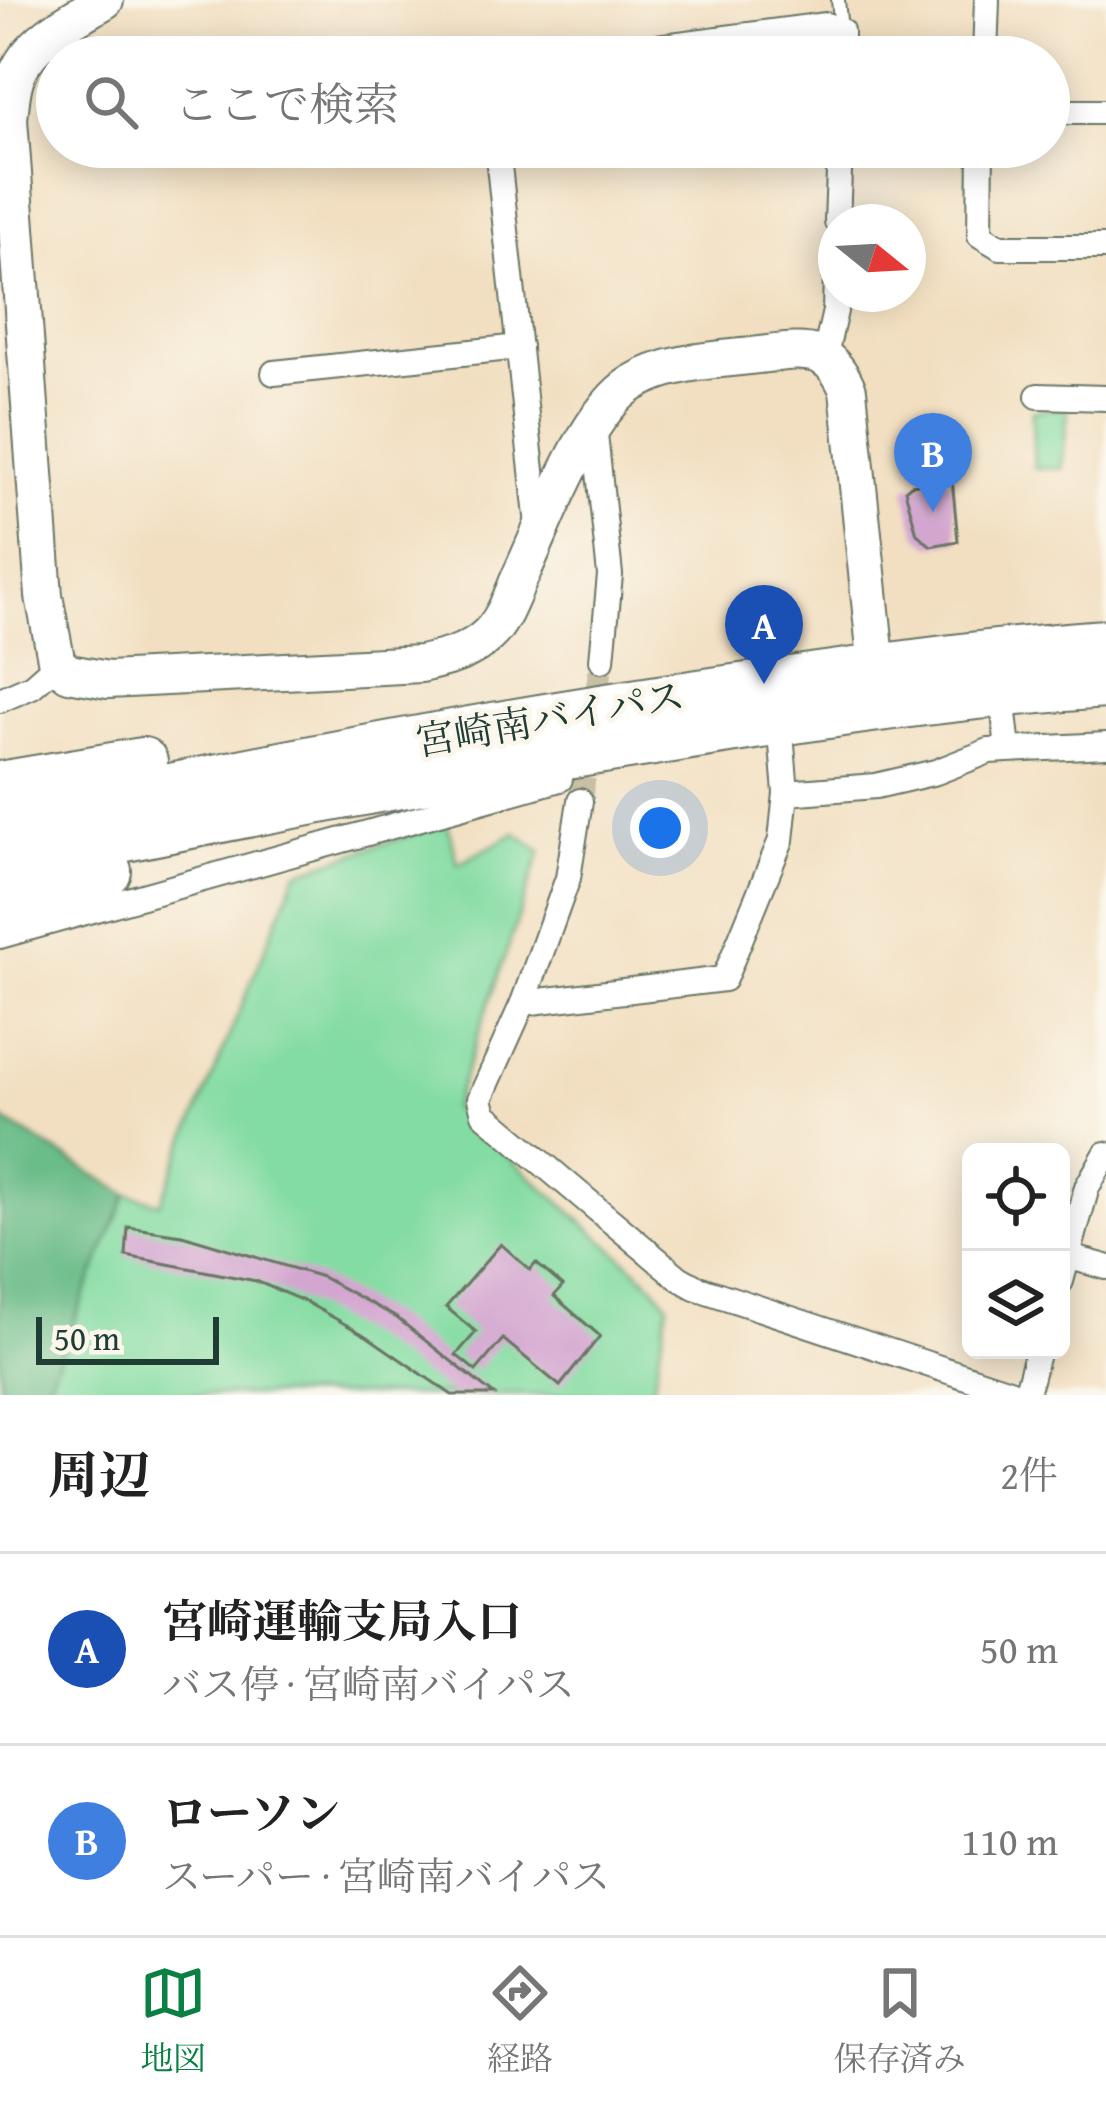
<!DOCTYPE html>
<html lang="ja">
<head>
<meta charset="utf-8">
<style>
	:root { --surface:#fff; --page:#f2f2f2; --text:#222; --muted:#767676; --line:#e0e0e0; --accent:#0b8043 }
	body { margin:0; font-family:"Gentium Book Plus","Noto Serif JP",serif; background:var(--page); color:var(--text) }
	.controls { position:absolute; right:36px; bottom:36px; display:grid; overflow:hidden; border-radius:18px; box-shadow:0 6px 30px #0003 }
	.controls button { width:108px; height:108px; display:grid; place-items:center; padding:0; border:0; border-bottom:3px solid var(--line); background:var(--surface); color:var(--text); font:60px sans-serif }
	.compass { position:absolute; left:818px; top:204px; width:108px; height:108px; border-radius:50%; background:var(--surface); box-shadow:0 6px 30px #0003; rotate:108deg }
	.scale { position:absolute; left:36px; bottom:30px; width:183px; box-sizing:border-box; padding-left:12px; border:6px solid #1f3d34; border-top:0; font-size:33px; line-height:42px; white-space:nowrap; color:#1f3d34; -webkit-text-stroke:9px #fbf7ec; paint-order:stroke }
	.you { position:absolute; left:660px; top:828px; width:42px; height:42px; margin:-30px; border:9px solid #fff; border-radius:50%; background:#1a73e8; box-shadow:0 0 0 18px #1a73e833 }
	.badge { display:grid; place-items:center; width:78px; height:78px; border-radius:50%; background:var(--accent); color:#fff; font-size:39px; font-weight:700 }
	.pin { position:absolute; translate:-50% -99px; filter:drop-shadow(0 3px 6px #0008) }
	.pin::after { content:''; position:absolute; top:63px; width:42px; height:36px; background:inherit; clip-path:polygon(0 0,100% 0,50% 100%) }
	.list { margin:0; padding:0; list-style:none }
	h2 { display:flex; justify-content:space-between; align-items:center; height:156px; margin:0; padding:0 48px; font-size:51px }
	h2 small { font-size:39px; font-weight:400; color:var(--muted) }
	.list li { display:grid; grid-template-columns:78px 1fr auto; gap:36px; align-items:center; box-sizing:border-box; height:192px; padding:0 48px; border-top:3px solid var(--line) }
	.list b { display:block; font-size:45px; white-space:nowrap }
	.list p { margin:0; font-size:39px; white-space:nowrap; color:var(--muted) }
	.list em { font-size:39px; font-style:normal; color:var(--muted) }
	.icon { flex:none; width:66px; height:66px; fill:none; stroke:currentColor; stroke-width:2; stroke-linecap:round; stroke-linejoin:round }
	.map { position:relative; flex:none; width:1106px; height:1395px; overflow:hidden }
	.search { position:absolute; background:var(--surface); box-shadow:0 6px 30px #0003; left:36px; right:36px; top:36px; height:132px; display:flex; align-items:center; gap:30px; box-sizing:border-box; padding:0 42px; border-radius:66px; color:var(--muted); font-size:45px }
	.sheet { height:540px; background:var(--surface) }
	nav { display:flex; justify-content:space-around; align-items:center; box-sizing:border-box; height:168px; border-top:3px solid var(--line); background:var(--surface); font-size:33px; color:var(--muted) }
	nav a { display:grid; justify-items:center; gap:6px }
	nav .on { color:var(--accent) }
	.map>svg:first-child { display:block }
	.green { fill:#83dca2; stroke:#518c6b; stroke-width:3 }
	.forest { fill:#6abc88; stroke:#447c5e; stroke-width:3 }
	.building { fill:#d3a6d0 }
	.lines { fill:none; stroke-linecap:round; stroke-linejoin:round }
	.street-tunnel { stroke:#c8bfa5; stroke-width:24; stroke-dasharray:24 12; stroke-linecap:butt }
	.lane-casing { stroke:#697665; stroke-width:16 }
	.street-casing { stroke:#697665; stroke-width:28 }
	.secondary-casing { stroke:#697665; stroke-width:40 }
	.highway-casing { stroke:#697665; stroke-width:52 }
	.lane { stroke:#fff; stroke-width:12 }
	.street { stroke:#fff; stroke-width:24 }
	.secondary { stroke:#fff; stroke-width:36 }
	.highway { stroke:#fff; stroke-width:48 }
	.labels { text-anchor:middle; stroke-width:10; stroke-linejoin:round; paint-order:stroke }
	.street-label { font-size:39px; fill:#1f3d34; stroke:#fbf7ec }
</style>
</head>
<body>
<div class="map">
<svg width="1106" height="1395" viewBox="0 0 1106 1395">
	<rect width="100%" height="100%" fill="#fbf7ec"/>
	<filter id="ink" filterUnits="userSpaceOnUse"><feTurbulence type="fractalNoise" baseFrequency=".00833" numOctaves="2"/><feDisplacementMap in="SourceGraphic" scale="24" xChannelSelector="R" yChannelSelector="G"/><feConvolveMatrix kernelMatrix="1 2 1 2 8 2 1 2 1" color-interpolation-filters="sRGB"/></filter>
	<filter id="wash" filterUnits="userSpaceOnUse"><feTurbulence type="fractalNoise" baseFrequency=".004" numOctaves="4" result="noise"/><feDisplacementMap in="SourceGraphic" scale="48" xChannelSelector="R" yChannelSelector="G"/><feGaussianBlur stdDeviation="2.7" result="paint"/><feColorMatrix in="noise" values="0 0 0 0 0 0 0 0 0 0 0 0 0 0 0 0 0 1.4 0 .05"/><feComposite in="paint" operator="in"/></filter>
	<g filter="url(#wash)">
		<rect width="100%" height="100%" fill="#f2dfc1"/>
		<!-- green -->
		<g class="green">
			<polygon points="1068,408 1062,468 1034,468 1032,411"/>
			<polygon points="447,823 458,864 516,833 541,851 453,1108 654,1285 668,1304 653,1388 658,1395 43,1395 127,1194 160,1203 297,872"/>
		</g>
		<!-- forest -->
		<polygon class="forest" points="0,1118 127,1194 43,1395 0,1395"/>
		<g id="blocks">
			<!-- building -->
			<g class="building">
				<polygon points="952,479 958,541 931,546 917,534 905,490 911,485"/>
				<polygon points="128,1227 182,1235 322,1277 397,1318 494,1395 452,1395 368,1337 306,1302 256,1281 126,1256"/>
				<polygon points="501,1244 530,1270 536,1263 563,1286 554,1296 600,1336 560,1386 503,1339 476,1371 456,1355 476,1332 446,1307"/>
			</g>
		</g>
	</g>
	<g filter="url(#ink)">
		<use href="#blocks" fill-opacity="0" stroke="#697665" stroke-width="3"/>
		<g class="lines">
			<!-- street-tunnel -->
			<polyline class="street-tunnel" points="580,801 602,660"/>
			<defs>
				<polyline id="lane" points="838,0 841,30"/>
				<g id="street">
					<polyline points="578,57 826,25 841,31 841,57"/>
					<polyline points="985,57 987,0"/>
					<polyline points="1049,112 1106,112"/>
					<polyline points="497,147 538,526"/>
					<polyline points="981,147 980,235 1000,247 1106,247"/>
					<polyline points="837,222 840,147"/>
					<polyline points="825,355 835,311 836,273"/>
					<polyline points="274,373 519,347"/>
					<polyline points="1038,396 1106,398"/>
					<polyline points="594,425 610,575 602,660"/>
					<polyline points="1002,695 1008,749"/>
					<polyline points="0,700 32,686 57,664"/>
					<polyline points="786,793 876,786 936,772 989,751 1106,745"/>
					<polyline points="580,801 568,878 523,1003 480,1099 484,1114 679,1278 695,1287 1021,1395"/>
					<polyline points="0,936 560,779"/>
					<polyline points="523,1003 724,979 781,840 786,793 780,721"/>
					<polyline points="1070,1257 1106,1267"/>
					<polyline points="1061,1281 1087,1187 1106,1154"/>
					<polyline points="1026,1395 1038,1350"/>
				</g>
				<path id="secondary" d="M105 0C75 18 32 39 18 72 11 86 11 104 9 119L44 596 57 664 69 673 108 680 421 664C446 658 469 653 488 635 503 621 511 598 519 579 544 527 584 412 633 383 670 360 724 360 767 354 808 349 830 347 848 390L877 668"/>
				<g id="highway">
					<polyline points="0,786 143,762"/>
					<path d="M0 824C253 769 506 720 762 685 876 669 991 652 1106 644"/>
					<path d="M0 863C223 816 447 773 672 738 815 715 961 693 1106 684"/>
					<polyline points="0,902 107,871"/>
				</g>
			</defs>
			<!-- lane casing -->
			<use href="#lane" class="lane-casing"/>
			<!-- street casing -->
			<use href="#street" class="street-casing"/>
			<!-- secondary casing -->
			<use href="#secondary" class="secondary-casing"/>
			<!-- highway casing -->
			<use href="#highway" class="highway-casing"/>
			<!-- lane -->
			<use href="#lane" class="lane"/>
			<!-- street -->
			<use href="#street" class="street"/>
			<!-- secondary -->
			<use href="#secondary" class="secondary"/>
			<!-- highway -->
			<use href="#highway" class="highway"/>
		</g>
	</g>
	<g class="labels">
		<!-- street labels -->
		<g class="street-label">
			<text transform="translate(550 718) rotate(-10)" y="14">宮崎南バイパス</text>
		</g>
	</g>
</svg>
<div class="controls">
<button><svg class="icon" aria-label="locate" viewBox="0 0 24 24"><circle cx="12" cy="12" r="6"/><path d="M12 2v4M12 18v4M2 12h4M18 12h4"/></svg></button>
<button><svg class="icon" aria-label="layers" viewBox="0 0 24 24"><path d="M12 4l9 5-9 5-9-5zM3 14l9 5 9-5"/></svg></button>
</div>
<svg class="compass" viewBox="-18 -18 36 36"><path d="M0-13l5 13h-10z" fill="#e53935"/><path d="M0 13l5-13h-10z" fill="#767676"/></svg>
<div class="scale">50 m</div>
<div class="you"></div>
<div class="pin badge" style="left:764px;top:684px;background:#1a4fb4">A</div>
<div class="pin badge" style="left:933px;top:512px;background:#3f7fe0">B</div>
<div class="search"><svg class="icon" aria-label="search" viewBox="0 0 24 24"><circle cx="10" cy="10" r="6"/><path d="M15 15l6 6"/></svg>ここで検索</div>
</div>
<section class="sheet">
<h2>周辺<small>2件</small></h2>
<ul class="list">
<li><span class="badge" style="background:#1a4fb4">A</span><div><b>宮崎運輸支局入口</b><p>バス停 · 宮崎南バイパス</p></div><em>50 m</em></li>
<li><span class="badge" style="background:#3f7fe0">B</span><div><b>ローソン</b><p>スーパー · 宮崎南バイパス</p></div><em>110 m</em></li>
</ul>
</section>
<nav>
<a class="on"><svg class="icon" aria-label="map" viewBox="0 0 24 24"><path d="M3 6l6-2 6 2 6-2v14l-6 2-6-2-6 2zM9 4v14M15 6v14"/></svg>地図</a>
<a><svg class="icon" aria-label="directions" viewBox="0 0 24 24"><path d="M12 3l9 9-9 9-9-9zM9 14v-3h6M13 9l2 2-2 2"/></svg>経路</a>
<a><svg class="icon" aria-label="saved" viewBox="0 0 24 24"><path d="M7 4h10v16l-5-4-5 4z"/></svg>保存済み</a>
</nav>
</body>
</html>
